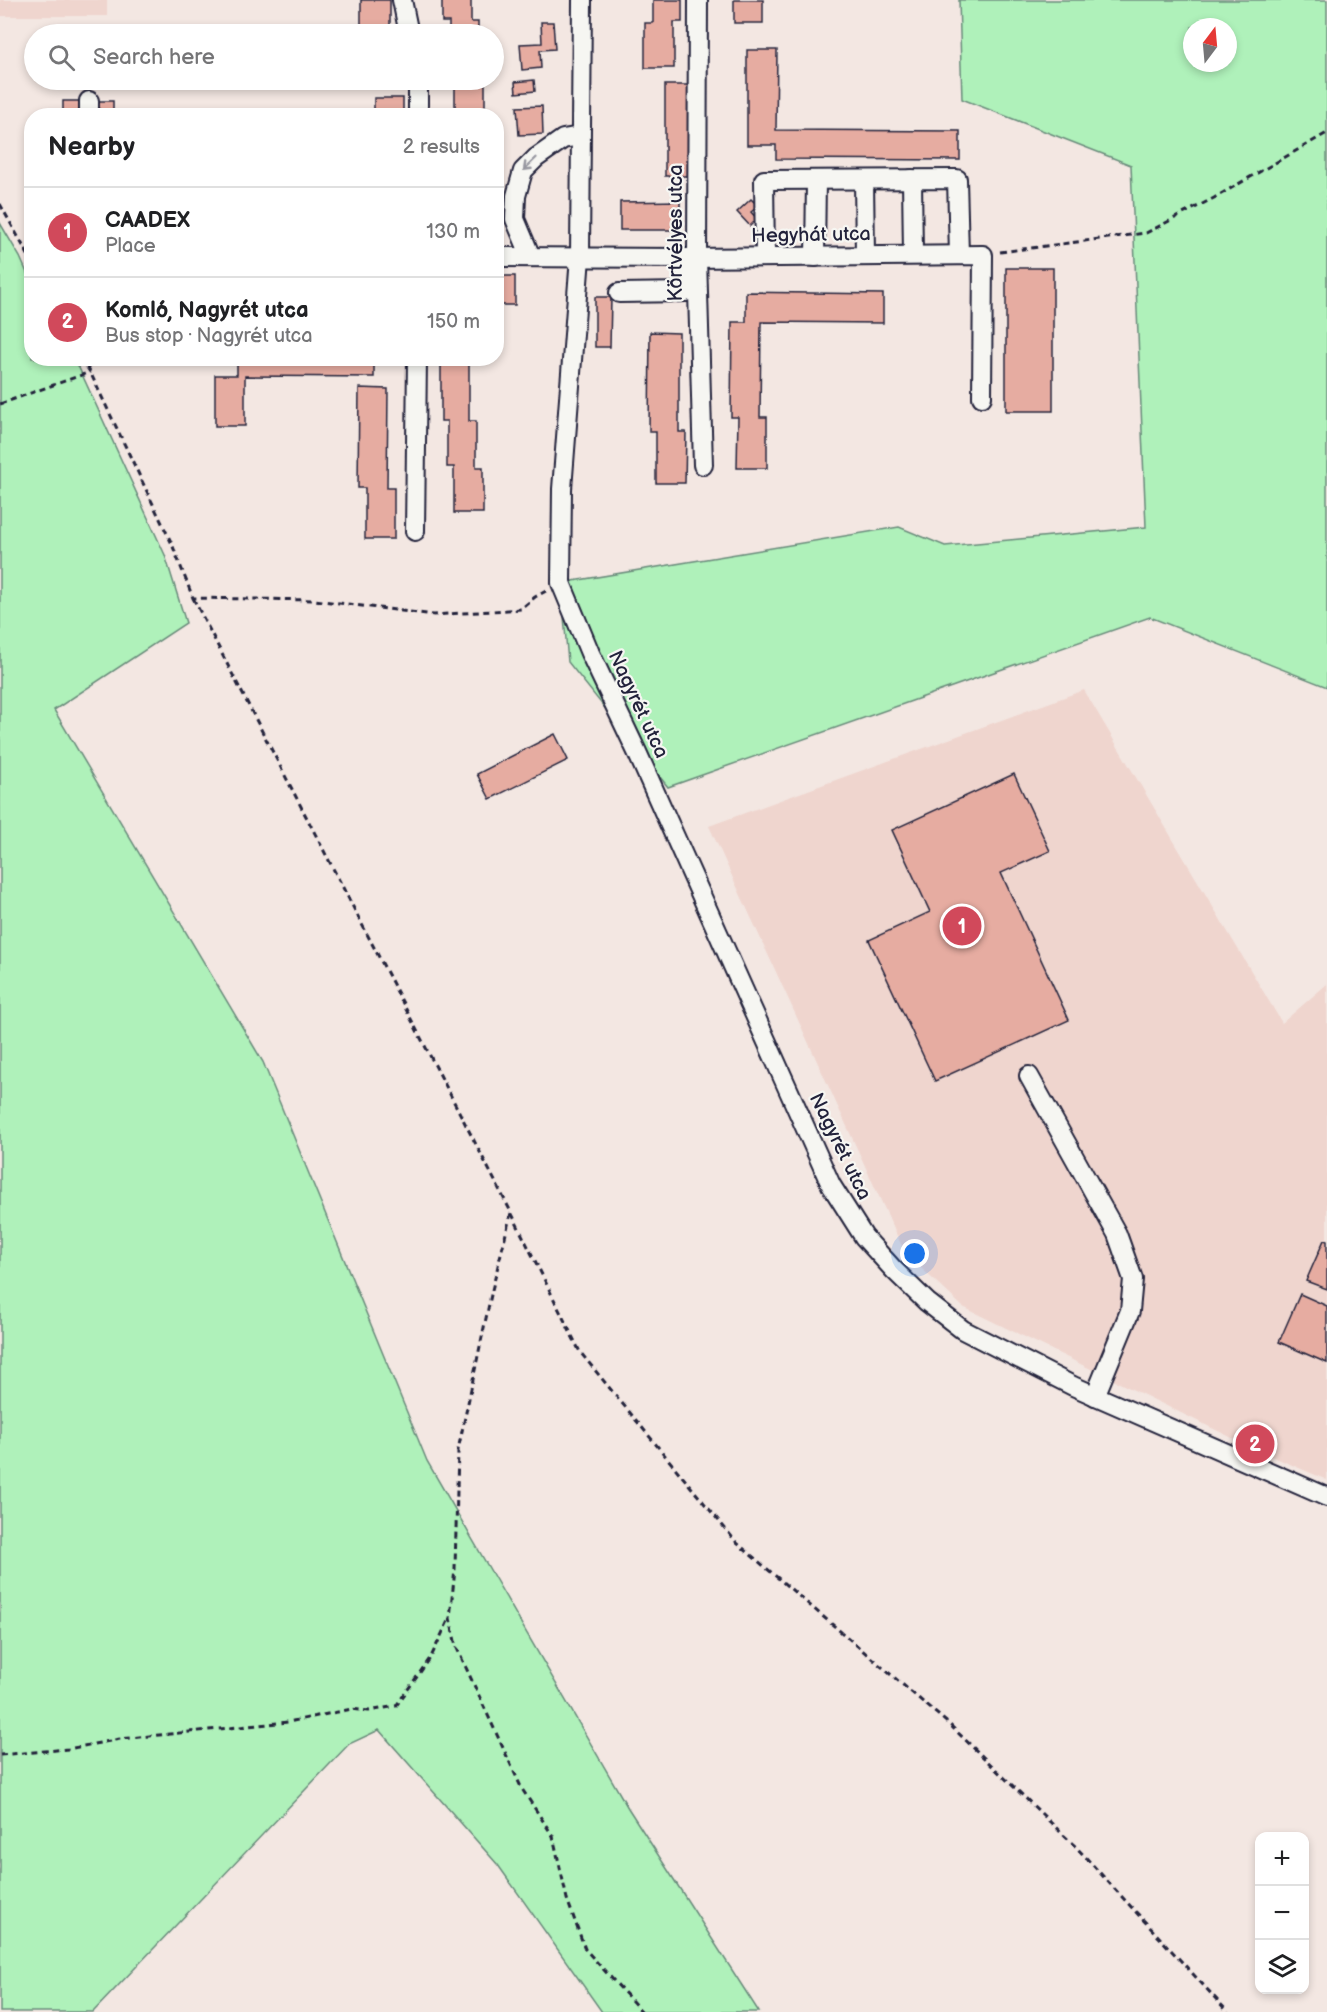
<!DOCTYPE html>
<html lang="en">
<head>
<meta charset="utf-8">
<style>
	:root { --surface:#fff; --page:#f6f6f6; --text:#202124; --muted:#757577; --line:#e0e0e0; --accent:#d1495b }
	body { margin:0; font-family:"Balsamiq Sans",sans-serif; background:var(--page); color:var(--text) }
	.controls { position:absolute; right:18px; bottom:18px; display:grid; overflow:hidden; border-radius:12px; box-shadow:0 3px 9px #0003 }
	.controls button { width:54px; height:54px; display:grid; place-items:center; padding:0; border:0; border-bottom:2px solid var(--line); background:var(--surface); color:var(--text); font:30px sans-serif }
	.compass { position:absolute; left:1183px; top:18px; width:54px; height:54px; border-radius:50%; background:var(--surface); box-shadow:0 3px 9px #0003; rotate:16deg }
	.you { position:absolute; left:915px; top:1254px; width:21px; height:21px; margin:-15px; border:4px solid #fff; border-radius:50%; background:#1a73e8; box-shadow:0 0 0 9px #1a73e833 }
	.badge { display:grid; place-items:center; width:39px; height:39px; border-radius:50%; background:var(--accent); color:#fff; font-size:20px; font-weight:700 }
	.pin { position:absolute; translate:-50% -50%; border:3px solid #fff; box-shadow:0 2px 6px #0006 }
	.list { margin:0; padding:0; list-style:none }
	h2 { display:flex; justify-content:space-between; align-items:center; height:78px; margin:0; padding:0 24px; font-size:26px }
	h2 small { font-size:20px; font-weight:400; color:var(--muted) }
	.list li { display:grid; grid-template-columns:39px 1fr auto; gap:18px; align-items:center; box-sizing:border-box; height:90px; padding:0 24px; border-top:2px solid var(--line) }
	.list b { display:block; font-size:22px; white-space:nowrap }
	.list p { margin:0; font-size:20px; white-space:nowrap; color:var(--muted) }
	.list em { font-size:20px; font-style:normal; color:var(--muted) }
	.icon { flex:none; width:33px; height:33px; fill:none; stroke:currentColor; stroke-width:2; stroke-linecap:round; stroke-linejoin:round }
	.map { position:relative; flex:none; width:1327px; height:2012px; overflow:hidden }
	.search { position:absolute; background:var(--surface); box-shadow:0 3px 9px #0003; left:24px; top:24px; width:480px; height:66px; display:flex; align-items:center; gap:15px; box-sizing:border-box; padding:0 21px; border-radius:33px; color:var(--muted); font-size:22px }
	.panel { position:absolute; background:var(--surface); box-shadow:0 3px 9px #0003; left:24px; top:108px; width:480px; height:258px; border-radius:24px }
	.map>svg:first-child { display:block }
	.built { fill:#efd5ce }
	.green { fill:#aff1ba; stroke:#688a7a; stroke-width:1.5; fill-rule:evenodd }
	.building { fill:#e6aca1; stroke:#22223b; stroke-width:1.5 }
	.lines { fill:none; stroke-linecap:round; stroke-linejoin:round }
	.minor-casing { stroke:#22223b; stroke-width:22 }
	.path { stroke:#22223b; stroke-width:3; stroke-dasharray:6 4.5; stroke-linecap:butt }
	.minor { stroke:#f6f6f2; stroke-width:18 }
	.oneway { stroke:#9797a0 }
	.labels { text-anchor:middle; stroke-width:4.5; stroke-linejoin:round; paint-order:stroke }
	.street-label { font-size:20px; fill:#22223b; stroke:#f6f6f2 }
</style>
</head>
<body>
<div class="map">
<svg width="1327" height="2012" viewBox="0 0 1327 2012">
	<rect width="100%" height="100%" fill="#f3e7e2"/>
	<filter id="ink" filterUnits="userSpaceOnUse"><feTurbulence type="fractalNoise" baseFrequency=".0167" numOctaves="2"/><feDisplacementMap in="SourceGraphic" scale="12" xChannelSelector="R" yChannelSelector="G"/><feConvolveMatrix kernelMatrix="1 2 1 2 8 2 1 2 1" color-interpolation-filters="sRGB"/></filter>
	<g filter="url(#ink)">
		<!-- built -->
		<g class="built">
			<rect x="0" y="0" width="107" height="16"/>
			<polygon points="1084,690 1282,1023 1327,984 1327,1480 1255,1449 963,1307 905,1253 709,826"/>
		</g>
		<!-- green -->
		<g class="green">
			<path d="M959 0H1327V687L1150 617 668 787 568 662 561 583 899 527 945 546 1146 527 1131 165 962 99ZM1192 27H1228V63H1192Z"/>
			<polygon points="0,223 20,257 31,282 32,358 72,359 79,368 165,555 186,623 54,710 263,1062 427,1461 628,1808 759,2012 602,2012 498,1865 379,1730 349,1744 93,2012 0,2012"/>
		</g>
		<!-- building -->
		<g class="building">
			<rect x="361" y="0" width="29" height="34"/>
			<polygon points="442,0 471,0 471,22 478,22 478,34 449,34 449,22 442,22"/>
			<polygon points="653,0 682,0 682,22 674,22 674,68 645,68 645,23 653,23"/>
			<rect x="734" y="0" width="29" height="23"/>
			<polygon points="541,22 553,22 555,49 540,50 541,68 522,70 520,44 542,43"/>
			<polygon points="747,50 777,50 776,130 960,131 960,160 776,159 776,145 747,145"/>
			<rect x="367" y="80" width="30" height="2"/>
			<polygon points="534,80 535,91 516,93 515,82"/>
			<rect x="455" y="84" width="30" height="32"/>
			<polygon points="665,85 695,85 694,176 665,176"/>
			<rect x="374" y="98" width="29" height="18"/>
			<rect x="63" y="101" width="16" height="15"/>
			<rect x="97" y="101" width="16" height="15"/>
			<polygon points="542,106 543,134 519,135 517,107"/>
			<polygon points="751,199 758,206 751,212 757,219 750,226 737,212"/>
			<polygon points="680,201 680,230 620,230 620,202"/>
			<rect x="1006" y="268" width="47" height="143"/>
			<rect x="496" y="276" width="19" height="29"/>
			<polygon points="746,292 883,294 883,323 761,322 760,417 767,417 767,468 737,468 738,417 731,417 732,322 746,322"/>
			<polygon points="595,297 611,297 610,347 595,347"/>
			<polygon points="650,332 679,333 679,432 686,432 685,483 656,483 656,432 649,432"/>
			<polygon points="237,358 374,358 374,377 245,376 245,426 215,426 215,375 237,375"/>
			<polygon points="441,358 469,358 469,421 476,421 476,467 483,467 483,513 454,513 454,467 447,467 447,421 441,421"/>
			<polygon points="359,388 388,389 387,488 394,488 394,539 365,539 365,488 358,488"/>
			<polygon points="555,734 568,760 490,799 477,774"/>
			<polygon points="1014,774 1050,851 1001,873 1069,1020 935,1081 869,940 930,912 892,830"/>
			<polygon points="1324,1240 1327,1241 1327,1289 1306,1281"/>
			<polygon points="1300,1294 1327,1306 1327,1363 1279,1342"/>
		</g>
		<g class="lines">
			<defs>
				<g id="minor">
					<polyline points="402,0 409,34"/>
					<polyline points="582,0 580,257 562,489 561,583 590,653 637,752 831,1185 864,1237 894,1270 927,1302 963,1330 1073,1386 1327,1497"/>
					<polyline points="698,0 697,258 703,465"/>
					<polyline points="89,101 89,116"/>
					<polyline points="418,116 418,80"/>
					<polyline points="912,179 913,255"/>
					<polyline points="864,180 865,256"/>
					<polyline points="496,257 685,258 983,255 982,397"/>
					<polyline points="531,257 515,219 516,196 523,171 536,158 563,139 580,136"/>
					<polyline points="765,257 764,180 957,179 959,255"/>
					<polyline points="815,257 816,180"/>
					<polyline points="619,293 686,292 685,268"/>
					<polyline points="415,531 417,358"/>
					<polyline points="1029,1076 1117,1234 1133,1279 1130,1311 1095,1396"/>
				</g>
			</defs>
			<!-- minor casing -->
			<use href="#minor" class="minor-casing"/>
			<!-- path -->
			<g class="path">
				<polyline points="0,204 32,262"/>
				<polyline points="1000,252 1146,233 1214,198 1327,133"/>
				<polyline points="81,358 90,372 172,544 193,598 315,600 434,615 521,609 535,597 546,591"/>
				<polyline points="0,404 90,372"/>
				<polyline points="193,598 511,1212 580,1352 737,1543 951,1726 1077,1848 1228,2012"/>
				<polyline points="511,1213 492,1290 458,1450 455,1569 450,1618 456,1646 522,1789 553,1836 567,1899 585,1949 642,2012"/>
				<polyline points="0,1755 68,1749 120,1739 288,1722 352,1709 369,1711 396,1706 431,1657 449,1619"/>
			</g>
			<!-- minor -->
			<use href="#minor" class="minor"/>
		</g>
		<!-- one-way arrows -->
		<defs><path id="oneway-shaft" d="M-6 0H5M1.5-3L5.5 0L1.5 3" fill="none" stroke-width="1.6" stroke-linecap="round" stroke-linejoin="round" transform="scale(1.5)"/></defs>
		<use class="oneway" href="#oneway-shaft" transform="translate(530 164) rotate(136)"/>
	</g>
	<g class="labels">
		<!-- street labels -->
		<g class="street-label">
			<text transform="translate(675 233) rotate(-90)" y="7">Körtvélyes utca</text>
			<text transform="translate(811 234) rotate(-1)" y="7">Hegyhát utca</text>
			<text transform="translate(639 704) rotate(65)" y="7">Nagyrét utca</text>
			<text transform="translate(841 1146) rotate(64)" y="7">Nagyrét utca</text>
		</g>
	</g>
</svg>
<div class="controls">
<button>+</button>
<button>−</button>
<button><svg class="icon" aria-label="layers" viewBox="0 0 24 24"><path d="M12 4l9 5-9 5-9-5zM3 14l9 5 9-5"/></svg></button>
</div>
<svg class="compass" viewBox="-18 -18 36 36"><path d="M0-13l5 13h-10z" fill="#e53935"/><path d="M0 13l5-13h-10z" fill="#757577"/></svg>
<div class="you"></div>
<div class="pin badge" style="left:962px;top:926px">1</div>
<div class="pin badge" style="left:1255px;top:1444px">2</div>
<div class="search"><svg class="icon" aria-label="search" viewBox="0 0 24 24"><circle cx="10" cy="10" r="6"/><path d="M15 15l6 6"/></svg>Search here</div>
<section class="panel">
<h2>Nearby<small>2 results</small></h2>
<ul class="list">
<li><span class="badge">1</span><div><b>CAADEX</b><p>Place</p></div><em>130 m</em></li>
<li><span class="badge">2</span><div><b>Komló, Nagyrét utca</b><p>Bus stop · Nagyrét utca</p></div><em>150 m</em></li>
</ul>
</section>
</div>
</body>
</html>
